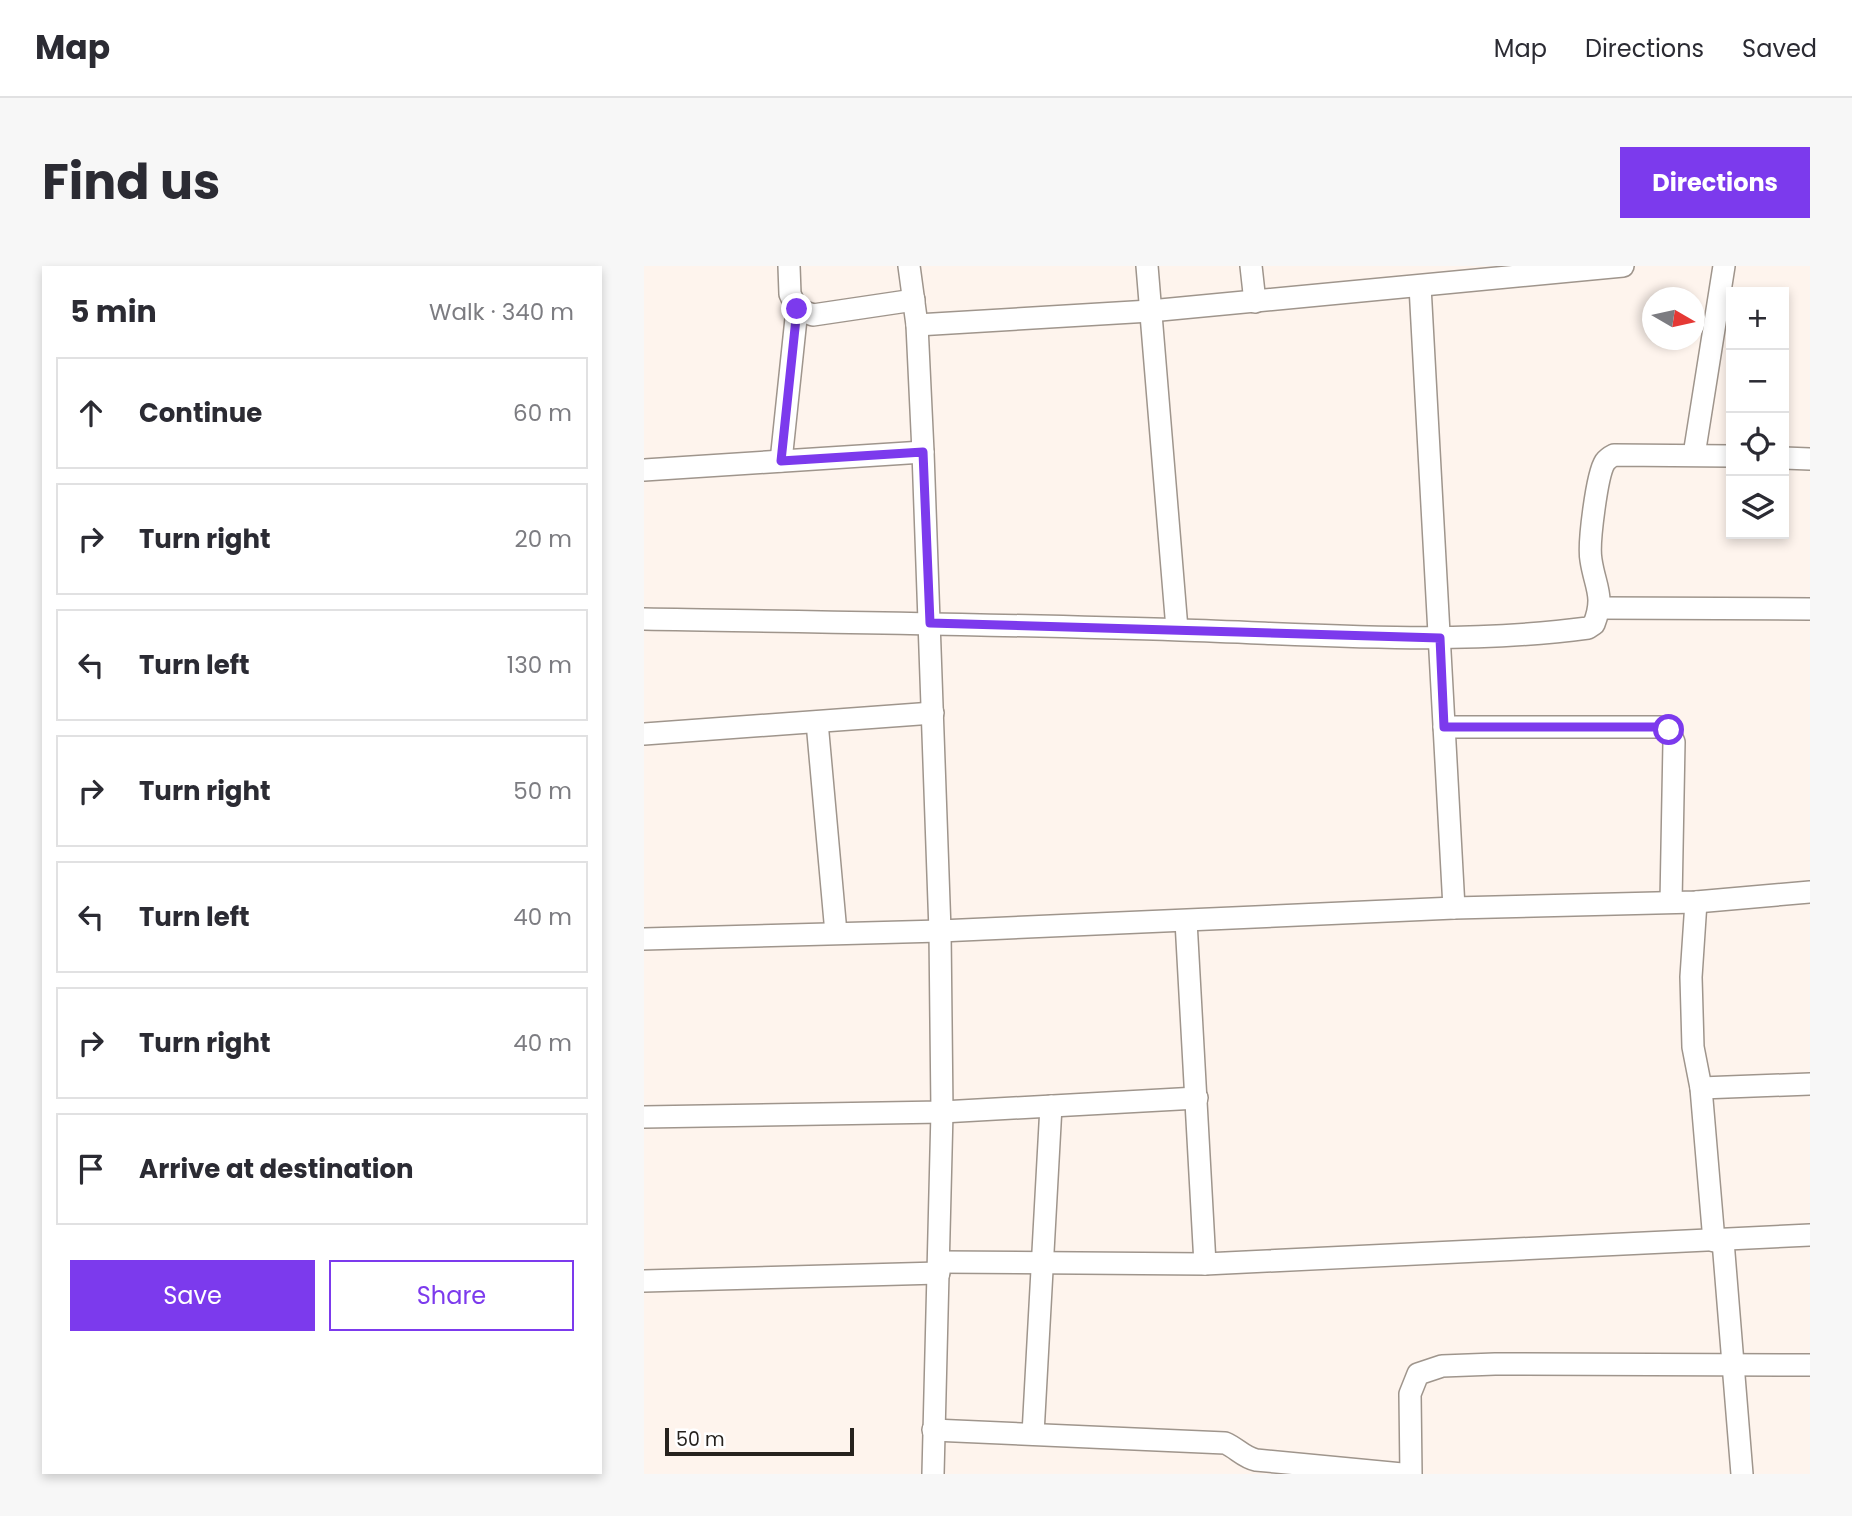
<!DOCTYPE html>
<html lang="en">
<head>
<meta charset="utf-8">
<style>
	:root { --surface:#fff; --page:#f7f7f7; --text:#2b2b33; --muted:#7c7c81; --line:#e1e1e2; --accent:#7c3aed }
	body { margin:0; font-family:Poppins,sans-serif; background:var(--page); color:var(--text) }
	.controls { position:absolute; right:21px; top:21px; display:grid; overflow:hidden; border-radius:0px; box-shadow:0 4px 10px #0003 }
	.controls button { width:63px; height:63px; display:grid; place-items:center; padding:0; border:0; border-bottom:2px solid var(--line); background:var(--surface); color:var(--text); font:35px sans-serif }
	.compass { position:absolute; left:998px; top:21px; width:63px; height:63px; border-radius:50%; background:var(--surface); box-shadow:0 4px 10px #0003; rotate:99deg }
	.scale { position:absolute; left:21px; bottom:18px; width:189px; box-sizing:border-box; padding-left:7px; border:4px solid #26221e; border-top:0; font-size:19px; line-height:24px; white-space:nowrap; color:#26221e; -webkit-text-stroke:5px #fff; paint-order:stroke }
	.stop { position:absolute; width:21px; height:21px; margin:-16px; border:5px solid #7c3aed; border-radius:50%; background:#fff }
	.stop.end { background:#7c3aed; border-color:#fff; box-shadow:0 2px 7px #0008 }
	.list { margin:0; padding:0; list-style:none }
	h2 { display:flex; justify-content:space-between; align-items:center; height:91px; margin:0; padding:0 28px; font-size:30px }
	h2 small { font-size:23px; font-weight:400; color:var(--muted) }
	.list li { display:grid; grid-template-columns:46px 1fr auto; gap:21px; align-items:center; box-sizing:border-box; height:112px; margin:0 14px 14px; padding:0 14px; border:2px solid var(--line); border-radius:0px }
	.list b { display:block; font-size:26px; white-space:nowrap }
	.list em { font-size:23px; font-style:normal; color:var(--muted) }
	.actions { display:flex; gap:14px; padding:21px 28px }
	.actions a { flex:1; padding:16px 0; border:2px solid var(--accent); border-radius:0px; text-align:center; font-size:24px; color:var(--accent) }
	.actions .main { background:var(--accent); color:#fff }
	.icon { flex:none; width:38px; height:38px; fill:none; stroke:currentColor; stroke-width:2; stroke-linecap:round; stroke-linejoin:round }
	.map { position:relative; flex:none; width:1166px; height:1208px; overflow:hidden; border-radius:0px }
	header { display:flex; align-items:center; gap:42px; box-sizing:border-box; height:98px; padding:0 35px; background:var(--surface); border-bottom:2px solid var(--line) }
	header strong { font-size:33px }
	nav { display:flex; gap:38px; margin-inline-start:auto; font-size:24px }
	.intro { display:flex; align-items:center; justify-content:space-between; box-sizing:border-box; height:168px; padding:0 42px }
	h1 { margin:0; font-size:49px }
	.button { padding:18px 32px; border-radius:0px; background:var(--accent); color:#fff; font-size:24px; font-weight:700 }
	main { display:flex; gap:42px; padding:0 42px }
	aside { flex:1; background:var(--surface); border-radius:0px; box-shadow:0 4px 10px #0003 }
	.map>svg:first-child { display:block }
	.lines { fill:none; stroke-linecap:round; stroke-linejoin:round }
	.minor-casing { stroke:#9f958c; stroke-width:24 }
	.minor { stroke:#fff; stroke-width:21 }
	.route { stroke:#7c3aed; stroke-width:9 }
</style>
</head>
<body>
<header>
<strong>Map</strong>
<nav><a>Map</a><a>Directions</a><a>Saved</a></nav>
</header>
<div class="intro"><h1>Find us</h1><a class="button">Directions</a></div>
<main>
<aside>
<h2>5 min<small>Walk · 340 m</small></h2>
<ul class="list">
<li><svg class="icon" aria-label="ahead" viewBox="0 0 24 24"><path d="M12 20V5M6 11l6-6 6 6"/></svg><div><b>Continue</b></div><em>60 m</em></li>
<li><svg class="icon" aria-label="right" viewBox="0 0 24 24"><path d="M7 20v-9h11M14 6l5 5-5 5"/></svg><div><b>Turn right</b></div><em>20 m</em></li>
<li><svg class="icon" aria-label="left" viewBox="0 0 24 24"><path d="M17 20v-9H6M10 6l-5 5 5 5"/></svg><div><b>Turn left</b></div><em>130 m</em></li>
<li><svg class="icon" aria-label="right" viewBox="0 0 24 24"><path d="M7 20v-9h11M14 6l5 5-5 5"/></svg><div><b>Turn right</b></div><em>50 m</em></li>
<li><svg class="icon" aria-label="left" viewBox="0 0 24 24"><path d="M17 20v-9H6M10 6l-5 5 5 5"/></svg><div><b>Turn left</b></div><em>40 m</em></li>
<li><svg class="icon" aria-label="right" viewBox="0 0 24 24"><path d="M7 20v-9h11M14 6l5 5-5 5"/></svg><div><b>Turn right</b></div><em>40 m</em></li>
<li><svg class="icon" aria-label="arrive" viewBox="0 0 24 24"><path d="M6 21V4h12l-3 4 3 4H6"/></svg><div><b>Arrive at destination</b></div></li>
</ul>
<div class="actions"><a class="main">Save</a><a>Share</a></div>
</aside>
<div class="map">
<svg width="1166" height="1208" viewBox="0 0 1166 1208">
	<rect width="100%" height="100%" fill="#fef4ed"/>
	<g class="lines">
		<defs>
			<g id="minor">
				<polyline points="265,0 273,59 279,186 296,665 298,846 289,1208"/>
				<polyline points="503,0 533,363"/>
				<polyline points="607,0 611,36"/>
				<polyline points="776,20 810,642"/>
				<polyline points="153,43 169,49 270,34"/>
				<polyline points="273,59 506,45 979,0"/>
				<polyline points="1050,189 1080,0"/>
				<polyline points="1140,192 1166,193"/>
				<polyline points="137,195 153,43 146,28 145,0"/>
				<polyline points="0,204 279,186"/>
				<polyline points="955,342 1166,343"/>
				<path d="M0 353C179 356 357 358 536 364 671 368 809 380 944 362L950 358C961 330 951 321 947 294 944 278 953 208 961 196 964 192 966 191 970 189L1087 190"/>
				<polyline points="173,456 192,667"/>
				<polyline points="800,461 1016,461 1025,464 1030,476 1027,636"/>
				<polyline points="0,468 289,447"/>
				<polyline points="1052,636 1047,711 1049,781 1057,822 1070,975"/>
				<polyline points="542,655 561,998"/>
				<polyline points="0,673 296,665 810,642 1052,636 1166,626"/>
				<polyline points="1057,822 1166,818"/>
				<polyline points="0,851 298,846 553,832"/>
				<polyline points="1079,975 1098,1208"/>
				<polyline points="296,996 561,998 1166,969"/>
				<polyline points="0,1015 295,1007"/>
				<path d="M289 1164 581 1177C593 1182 599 1191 612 1194L758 1208"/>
				<polyline points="389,1168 407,840"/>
				<polyline points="767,1208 766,1128 774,1108 798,1100 851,1098 1166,1099"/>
			</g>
		</defs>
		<!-- minor casing -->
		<use href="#minor" class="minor-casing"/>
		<!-- minor -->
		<use href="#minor" class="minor"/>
	</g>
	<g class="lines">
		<!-- route -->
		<polyline class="route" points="153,43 137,195 279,186 286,357 796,372 800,461 1016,461 1025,464"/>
	</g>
</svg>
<div class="controls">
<button>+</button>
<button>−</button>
<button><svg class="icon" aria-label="locate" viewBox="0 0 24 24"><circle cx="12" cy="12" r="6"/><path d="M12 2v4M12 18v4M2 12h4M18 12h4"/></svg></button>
<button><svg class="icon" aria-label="layers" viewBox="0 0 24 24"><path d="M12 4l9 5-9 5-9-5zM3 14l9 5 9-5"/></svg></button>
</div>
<svg class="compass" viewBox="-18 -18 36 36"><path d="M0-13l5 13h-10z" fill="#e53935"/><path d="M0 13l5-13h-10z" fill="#7c7c81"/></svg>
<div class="scale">50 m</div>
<div class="stop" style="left:1025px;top:464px"></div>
<div class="stop end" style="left:153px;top:43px"></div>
</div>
</main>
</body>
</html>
